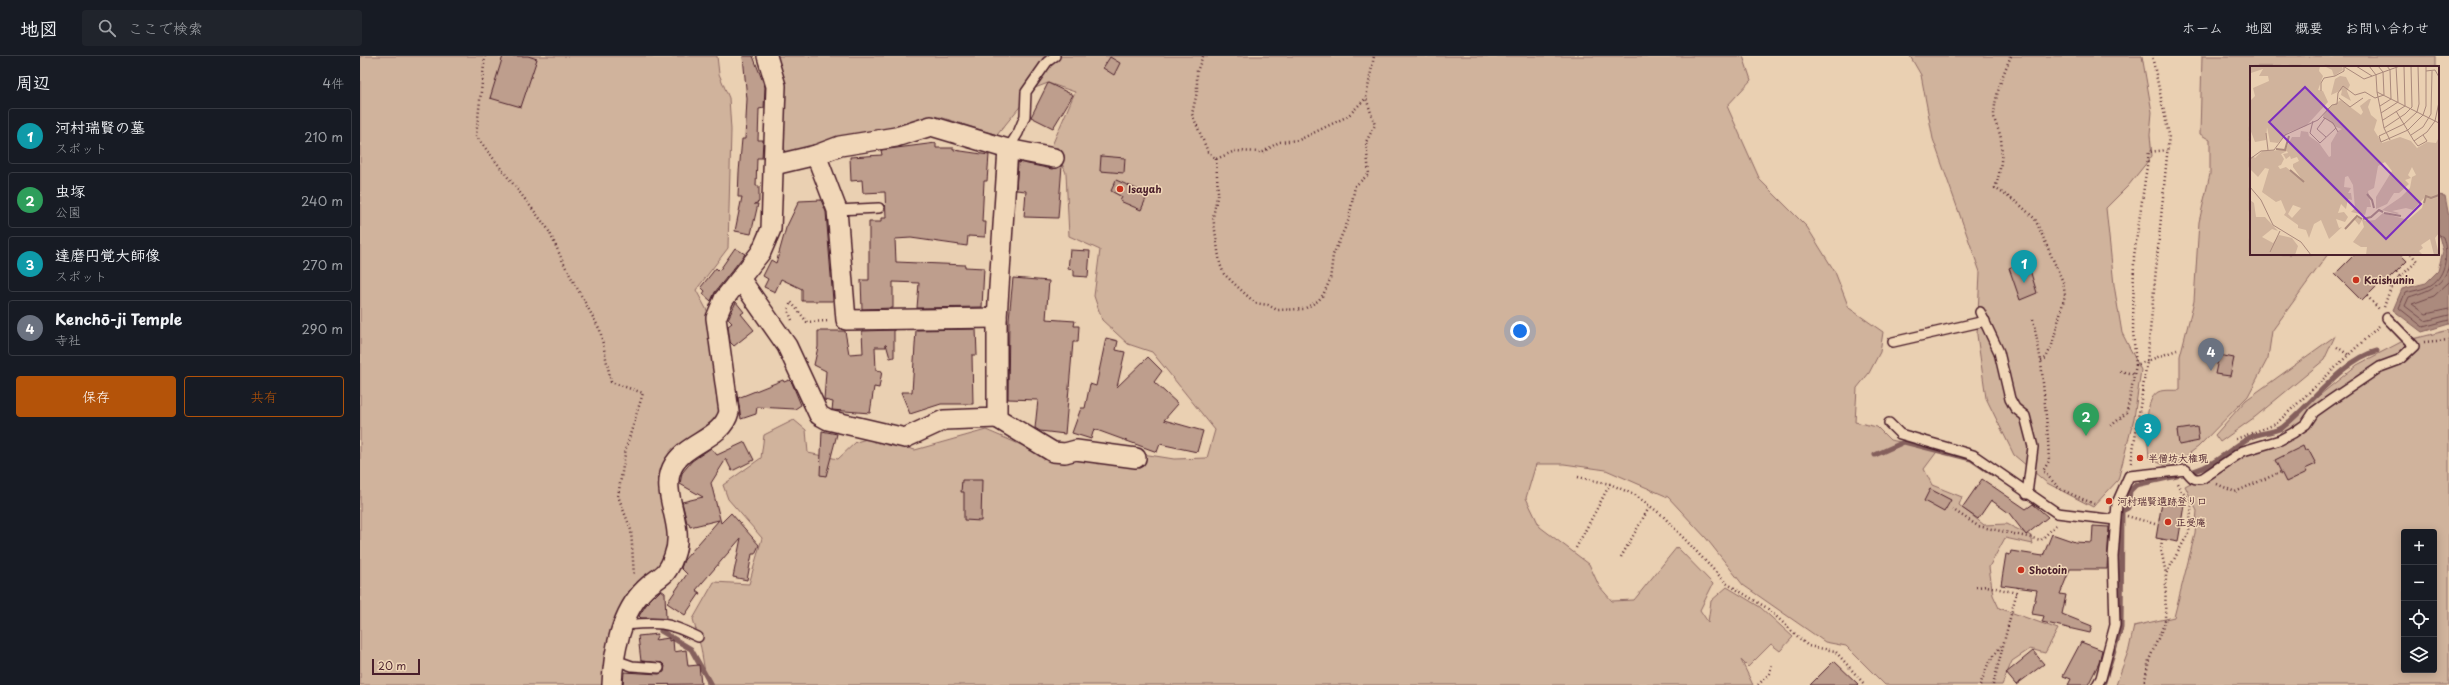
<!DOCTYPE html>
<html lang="ja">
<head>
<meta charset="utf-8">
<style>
	:root { --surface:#171b24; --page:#20242c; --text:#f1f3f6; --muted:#9ea1a6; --line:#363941; --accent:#b45309 }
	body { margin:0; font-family:"Playpen Sans","Klee One",sans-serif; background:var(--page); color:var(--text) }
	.controls { position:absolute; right:12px; bottom:12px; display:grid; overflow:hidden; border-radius:4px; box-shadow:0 2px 10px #0003 }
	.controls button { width:36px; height:36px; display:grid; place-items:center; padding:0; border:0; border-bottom:1px solid var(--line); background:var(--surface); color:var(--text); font:20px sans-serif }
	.scale { position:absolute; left:12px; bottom:10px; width:48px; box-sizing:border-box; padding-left:4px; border:2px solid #4a1f2b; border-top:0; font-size:11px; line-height:14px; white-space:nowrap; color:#4a1f2b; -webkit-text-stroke:3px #f1d7b8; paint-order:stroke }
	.you { position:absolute; left:1160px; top:275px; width:14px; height:14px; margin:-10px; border:3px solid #fff; border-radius:50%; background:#1a73e8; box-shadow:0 0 0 6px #1a73e833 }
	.badge { display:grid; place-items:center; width:26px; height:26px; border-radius:50%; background:var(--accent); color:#fff; font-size:13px; font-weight:700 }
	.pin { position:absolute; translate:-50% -33px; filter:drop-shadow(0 1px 2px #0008) }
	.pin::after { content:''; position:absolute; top:21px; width:14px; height:12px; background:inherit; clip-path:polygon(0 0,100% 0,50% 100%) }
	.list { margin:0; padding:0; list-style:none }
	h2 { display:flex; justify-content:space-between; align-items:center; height:52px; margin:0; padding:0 16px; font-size:17px }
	h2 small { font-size:13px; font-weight:400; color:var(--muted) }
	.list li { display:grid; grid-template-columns:26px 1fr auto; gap:12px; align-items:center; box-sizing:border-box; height:56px; margin:0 8px 8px; padding:0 8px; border:1px solid var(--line); border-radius:4px }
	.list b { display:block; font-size:15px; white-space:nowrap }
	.list p { margin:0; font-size:13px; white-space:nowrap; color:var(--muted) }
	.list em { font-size:13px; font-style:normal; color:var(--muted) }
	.actions { display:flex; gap:8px; padding:12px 16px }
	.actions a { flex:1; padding:9px 0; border:1px solid var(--accent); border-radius:4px; text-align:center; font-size:14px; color:var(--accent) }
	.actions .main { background:var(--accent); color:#fff }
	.icon { flex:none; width:22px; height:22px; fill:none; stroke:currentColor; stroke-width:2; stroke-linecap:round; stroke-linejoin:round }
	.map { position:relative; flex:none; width:2089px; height:629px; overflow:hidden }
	header { display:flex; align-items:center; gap:24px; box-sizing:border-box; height:56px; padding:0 20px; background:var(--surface); border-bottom:1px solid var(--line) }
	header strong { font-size:19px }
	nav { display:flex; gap:22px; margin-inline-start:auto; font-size:14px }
	.search { width:280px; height:36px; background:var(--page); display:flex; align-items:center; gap:10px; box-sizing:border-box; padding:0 14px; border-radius:4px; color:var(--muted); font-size:15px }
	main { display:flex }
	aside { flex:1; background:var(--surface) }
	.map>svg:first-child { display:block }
	.green { fill:#d0b39c; stroke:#8d6964; fill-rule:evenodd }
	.water { fill:#ab8a7d; stroke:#845f5c }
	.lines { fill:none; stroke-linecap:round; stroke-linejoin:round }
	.shore { stroke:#714a4c; stroke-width:1 }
	.stream { stroke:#845f5c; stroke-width:5 }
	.building { fill:#be9e8d; stroke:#4a1f2b }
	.lane-casing { stroke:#4a1f2b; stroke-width:12 }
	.street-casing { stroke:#4a1f2b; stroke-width:22 }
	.path { stroke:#4a1f2b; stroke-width:2.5; stroke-dasharray:1 3; stroke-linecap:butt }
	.lane { stroke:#f1d7b8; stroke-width:9 }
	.street { stroke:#f1d7b8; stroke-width:19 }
	.poi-dot { fill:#c8321e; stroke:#f1d7b8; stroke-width:1.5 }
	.labels { text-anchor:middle; stroke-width:3; stroke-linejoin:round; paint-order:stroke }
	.poi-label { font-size:10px; font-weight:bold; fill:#4a1f2b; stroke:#f1d7b8; text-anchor:start }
	.inset-river { fill:none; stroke:#ab8a7d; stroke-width:2 }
	.inset-road { fill:none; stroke:#aa897c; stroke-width:1 }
	.view { fill:#7b2cbf; fill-opacity:0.15; stroke:#7b2cbf; stroke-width:2 }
	.inset-edge { fill:none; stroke:#4a1f2b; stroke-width:2 }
</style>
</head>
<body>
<header>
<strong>地図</strong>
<div class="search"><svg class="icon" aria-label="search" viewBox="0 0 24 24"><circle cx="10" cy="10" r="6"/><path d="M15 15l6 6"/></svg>ここで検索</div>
<nav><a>ホーム</a><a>地図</a><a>概要</a><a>お問い合わせ</a></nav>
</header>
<main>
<aside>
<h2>周辺<small>4件</small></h2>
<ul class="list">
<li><span class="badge" style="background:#0f9aa8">1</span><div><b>河村瑞賢の墓</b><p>スポット</p></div><em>210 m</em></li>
<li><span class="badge" style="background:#2e9e5b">2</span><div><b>虫塚</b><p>公園</p></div><em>240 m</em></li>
<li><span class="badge" style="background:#0f9aa8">3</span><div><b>達磨円覚大師像</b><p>スポット</p></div><em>270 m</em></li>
<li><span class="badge" style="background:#6b7280">4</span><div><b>Kenchō-ji Temple</b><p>寺社</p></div><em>290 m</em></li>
</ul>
<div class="actions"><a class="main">保存</a><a>共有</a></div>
</aside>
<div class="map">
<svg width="2089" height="629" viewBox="0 0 2089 629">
	<rect width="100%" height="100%" fill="#ead0b2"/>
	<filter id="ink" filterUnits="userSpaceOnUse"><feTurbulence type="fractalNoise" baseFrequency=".025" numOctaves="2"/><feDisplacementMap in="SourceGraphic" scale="8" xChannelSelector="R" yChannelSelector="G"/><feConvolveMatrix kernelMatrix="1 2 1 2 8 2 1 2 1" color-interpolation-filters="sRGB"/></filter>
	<g filter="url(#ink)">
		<!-- green -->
		<g class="green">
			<polygon points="0,0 357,0 359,18 369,42 371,74 368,192 336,234 351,262 361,361 321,391 306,506 285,529 247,629 0,629"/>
			<polygon points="407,0 1383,0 1391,24 1367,50 1400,124 1447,171 1475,216 1489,252 1523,276 1520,296 1509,317 1497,332 1495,366 1517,371 1530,384 1579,393 1564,413 1572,429 1602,441 1599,449 1624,469 1647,468 1671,480 1673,488 1645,482 1629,511 1633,539 1639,552 1698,573 1685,597 1670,593 1652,605 1642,629 1525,629 1486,590 1465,586 1383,529 1346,482 1308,441 1246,414 1204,408 1176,408 1166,442 1180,471 1229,508 1239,530 1252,545 1274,544 1317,491 1353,528 1340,554 1348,566 1351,545 1367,531 1400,551 1433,581 1420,595 1411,588 1388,611 1381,604 1393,629 347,629 341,592 333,563 354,526 389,528 402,482 368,443 363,429 401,402 404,379 434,364 446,374 448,397 478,403 496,386 510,382 555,394 626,374 666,391 716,394 745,392 814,403 847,402 855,374 792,296 768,288 742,264 734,240 740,194 709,180 706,117 697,96 690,94 715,36 688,27 675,32 637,79 580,61 508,82 425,97 416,30"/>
			<polygon points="1550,0 1782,0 1792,56 1790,79 1792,100 1768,130 1746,152 1754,229 1762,277 1781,314 1774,362 1758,424 1733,451 1687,427 1654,399 1626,342 1617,279 1620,216 1573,83 1561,19"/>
			<path d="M1842 0H2076V11H1891V198H1968L1912 275 1908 302 1888 340 1838 391 1810 412 1789 402C1788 386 1782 345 1798 336 1804 333 1814 335 1820 334V300L1834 245 1839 166 1850 118V84L1840 78Z"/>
			<path d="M2089 274V629H1756L1769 593 1774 570 1814 561 1835 478 1837 455 1825 430 1915 382 1950 347 1997 309 2041 286ZM2044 476H2074V614H2044Z"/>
			<polygon points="1975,280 1964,304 1895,361 1860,386 1855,379 1886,344"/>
		</g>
		<!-- water -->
		<polygon class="water" points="2078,139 2085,140 2089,161 2089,268 2062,276 2033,254 2042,233 2066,227 2078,215 2083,195 2078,176"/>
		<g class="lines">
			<!-- shore -->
			<g class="shore">
				<path d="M2078 178 2083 181C2089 198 2086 223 2067 231 2060 234 2052 235 2045 237L2039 252 2063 271 2089 264"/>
				<path d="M2089 209C2084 230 2068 235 2049 241L2045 250 2065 265 2089 259"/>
				<polyline points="2089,226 2074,240 2052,248 2066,258 2089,253"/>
			</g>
			<!-- stream -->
			<g class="stream">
				<polyline points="1515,399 1544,386 1611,403 1633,418"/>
				<path d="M1834 415C1856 409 1871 391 1891 381 1901 376 1915 377 1923 371 1951 349 1983 303 2017 295"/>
				<polyline points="301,575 331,593 351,629"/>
				<polyline points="1743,629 1761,572 1762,455 1768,452 1770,435 1776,429 1817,420"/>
			</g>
		</g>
		<!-- building -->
		<g class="building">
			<polygon points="143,0 168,0 177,3 161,51 130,42"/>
			<polygon points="383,0 393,0 405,31 404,52 399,53 398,84 403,84 402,102 397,102 396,130 399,130 399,146 394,148 398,148 391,178 375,175 382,141 378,141 379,116 382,83 385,83 387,43"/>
			<polygon points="750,1 760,7 754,19 743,12"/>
			<polygon points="688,27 713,39 693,72 671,61"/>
			<polygon points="576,87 576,92 594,92 594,94 629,99 627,125 624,125 622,166 626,166 625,181 608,180 607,190 551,182 535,183 536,206 605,209 605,211 624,212 622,251 557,252 559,227 533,226 533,252 502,253 501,224 509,224 509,166 521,166 521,162 526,162 525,136 503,137 502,124 491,125 490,101 522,99 521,94"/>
			<polygon points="741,100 765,102 764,117 740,115"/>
			<polygon points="658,106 692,113 702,109 698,162 664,161 666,135 656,134"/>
			<polygon points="756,124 788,138 781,154 760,145 762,141 751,135"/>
			<polygon points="461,144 466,156 473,245 442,245 442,233 421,223 415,236 404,231 408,223 403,220 411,204 416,207 417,204 426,172 439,145"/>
			<polygon points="375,192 385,198 355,236 351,245 343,238 345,235 341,231 356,212 359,215"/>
			<polygon points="710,194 730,195 728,221 714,220 714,214 708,213"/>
			<polygon points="1995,198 2040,198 2047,205 2024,228 2021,226 2002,245 1975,218"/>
			<polygon points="1661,207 1666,218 1670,214 1677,237 1660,244 1649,212"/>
			<polygon points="653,222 689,225 686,263 715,265 714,270 719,270 718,286 713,286 705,378 680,375 675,372 678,344 648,343 649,263"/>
			<polygon points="376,246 384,256 381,258 394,274 374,290 370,286 368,270 372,267 368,263"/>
			<polygon points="616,273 617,299 612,299 613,348 581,348 550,358 541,336 552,336 556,274"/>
			<polygon points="534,274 534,301 530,302 526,288 526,291 515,291 516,314 522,315 519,332 514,331 510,357 472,354 473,346 464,344 466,315 454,309 458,291 458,275 485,275 489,298 503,297 502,275"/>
			<polygon points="746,282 758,285 756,294 765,296 757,331 788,301 802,315 794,326 818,348 804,364 843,375 837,396 800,388 797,396 734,373 731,383 712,377 721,352 725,352 730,328 736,330"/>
			<polygon points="1859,299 1874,302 1870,320 1855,318"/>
			<polygon points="423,324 424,326 429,324 432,327 441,349 435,353 397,351 396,358 381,363 378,342"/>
			<polygon points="1837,371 1839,385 1819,389 1817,374"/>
			<polygon points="462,375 477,378 466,420 460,419"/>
			<polygon points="385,386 394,404 372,415 366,403 351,427 361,467 371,457 399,489 395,498 392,498 387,524 373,521 381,482 336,534 340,537 325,559 307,547 327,518 321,512 324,504 359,464 330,471 329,467 327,467 322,446 343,441 320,428 322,417 332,405 351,392 357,399"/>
			<polygon points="1943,390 1945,395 1948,393 1956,408 1945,413 1947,416 1926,426 1915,404"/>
			<polygon points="1622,423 1666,453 1673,448 1688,461 1666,479 1649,457 1631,444 1618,463 1602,452"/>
			<polygon points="602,424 622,424 621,465 604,464 604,436 601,436"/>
			<polygon points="1570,433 1591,444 1584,456 1564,445"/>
			<polygon points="1802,446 1824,449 1818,486 1796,482"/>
			<polygon points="1733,470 1749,471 1747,513 1710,513 1700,538 1706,539 1702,558 1732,570 1730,577 1682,566 1684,560 1672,558 1677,534 1641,529 1646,498 1650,499 1651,495 1683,500 1692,478 1715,486 1732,487"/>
			<polygon points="301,534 305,537 306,563 281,562 279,560 286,549"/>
			<polygon points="298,578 295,584 309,582 309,585 313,584 314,596 326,594 328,610 339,609 341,628 263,629 264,616 299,618 304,616 305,610 302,607 281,605 278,580"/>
			<polygon points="1721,586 1742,594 1739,607 1728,629 1708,629 1711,623 1703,620"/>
			<polygon points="1673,595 1684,608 1656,629 1646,617"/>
			<polygon points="1474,605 1499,629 1450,629"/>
		</g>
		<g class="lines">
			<defs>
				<g id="lane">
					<polyline points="648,93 658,77 665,60 666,36 687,6 695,0"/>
					<polyline points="477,154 519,152"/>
					<polyline points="1620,256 1639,296 1650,343 1655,352 1665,360 1673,391 1667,438"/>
					<polyline points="1533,286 1625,265"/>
					<polyline points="1529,367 1540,378 1613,399 1697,457 1755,464"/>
					<path d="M264 569C298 566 306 565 338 581"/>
					<polyline points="255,604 272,610 299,612"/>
					<path d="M1737 629 1741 622 1755 569 1753 501 1757 447 1769 420 1826 414C1831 421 1834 425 1843 422L1883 395 1920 384 1933 377 1946 368 1954 356 1971 344 2020 311 2039 304 2054 290 2027 262"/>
				</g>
				<g id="street">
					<polyline points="456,99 477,154 486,264 637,262"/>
					<polyline points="414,109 456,99 480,90 536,81 571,70 648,93 694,102"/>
					<polyline points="381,224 427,290 459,359 468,364 545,382 584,364 637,362 637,262 648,93"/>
					<polyline points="637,362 693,396 705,397 716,394 776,402"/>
					<path d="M252 629C253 598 261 556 285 533 299 519 306 523 314 500 326 469 300 439 312 412 324 386 362 384 369 356L356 262 364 243 401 196 411 173 416 30 407 0"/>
				</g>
			</defs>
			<!-- lane casing -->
			<use href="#lane" class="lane-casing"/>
			<!-- street casing -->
			<use href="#street" class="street-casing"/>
			<!-- path -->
			<g class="path">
				<polyline points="125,0 116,80 188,173 205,210 240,274 251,326 283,337 266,392 258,440 271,474 274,520"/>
				<polyline points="843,0 837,15 837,36 832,58 848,96 856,103 875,95 903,96 919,86 939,84 988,60 1006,42 1014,0"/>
				<path d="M1651 0C1643 18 1635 39 1634 59 1634 67 1640 75 1641 83 1643 100 1640 117 1635 132L1659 148 1675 163 1703 226 1705 239 1692 289 1686 302 1681 305"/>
				<polyline points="856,103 858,136 853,161 860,208 864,218 895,247 908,249 917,254 944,253 958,245 963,239 970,224 973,199 989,163 995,130 1009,118 1006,86 1015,69 1006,42"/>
				<polyline points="2040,221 2057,205 2051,198"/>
				<polyline points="2007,240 2019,253"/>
				<polyline points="2024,251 2032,228 2040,221 2036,216"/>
				<polyline points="1673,263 1681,305 1688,382 1689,405 1683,415 1700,433 1734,448"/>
				<polyline points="432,264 428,254 431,246 447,266 469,265"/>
				<polyline points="2064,286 2089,284"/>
				<polyline points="1977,291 1990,300"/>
				<polyline points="1776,309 1773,275 1774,200 1789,96 1807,94"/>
				<polyline points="1760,315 1773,318"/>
				<polyline points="1751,370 1767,356 1776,309 1817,294"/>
				<polyline points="1876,383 1916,368 2019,270"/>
				<polyline points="1771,407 1787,306 1809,79 1792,0"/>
				<polyline points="1218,421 1250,428 1275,439 1302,459 1366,527 1407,552 1448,590 1475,595 1505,629"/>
				<polyline points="1857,428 1875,436 1921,416"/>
				<polyline points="1592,453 1618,470 1681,484 1696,469"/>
				<polyline points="1767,460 1795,468"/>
				<polyline points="1802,483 1801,493 1806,518"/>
				<polyline points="1216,492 1250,428"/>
				<polyline points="1261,501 1290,450"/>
				<polyline points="1616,531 1627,530 1657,537"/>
				<polyline points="1398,629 1410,617 1412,607"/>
				<polyline points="1620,629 1628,608 1641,590"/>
				<polyline points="1633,629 1658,531"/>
				<polyline points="1784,629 1789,604 1805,566 1806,518 1829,476 1832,446 1821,435 1817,427"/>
			</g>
			<!-- lane -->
			<use href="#lane" class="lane"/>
			<!-- street -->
			<use href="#street" class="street"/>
		</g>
	</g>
	<!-- markers -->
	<g class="poi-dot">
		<circle cx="760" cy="133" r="4"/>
		<circle cx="1996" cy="224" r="4"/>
		<circle cx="1780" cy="402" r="4"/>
		<circle cx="1749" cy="445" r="4"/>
		<circle cx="1808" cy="466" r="4"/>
		<circle cx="1661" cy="514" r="4"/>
	</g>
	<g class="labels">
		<!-- poi labels -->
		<g class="poi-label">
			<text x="768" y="137">Isayah</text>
			<text x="2004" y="228">Kaishunin</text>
			<text x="1788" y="406">半僧坊大権現</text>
			<text x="1757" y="449">河村瑞賢遺跡登り口</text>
			<text x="1816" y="470">正受庵</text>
			<text x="1669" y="518">Shotoin</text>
		</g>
	</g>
	<!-- overview -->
	<g transform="translate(1890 10)">
		<rect width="189" height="189" fill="#ead0b2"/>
		<path d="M0 0H70L69 5 73 10 68 24 73 25 78 36 56 60 39 66 28 77 20 76 17 61 16 74 5 76 0 63V35L5 30 3 22 19 15 18 10H9L13 3 1 7ZM74 0H92L93 4 84 10 82 4ZM90 10 96 11 100 19 97 25 101 35 91 29 92 24 81 29 85 13ZM119 33H121L118 41 121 49 127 54 124 64 132 77 150 71 161 75 167 82 177 76 186 77 189 71V167L185 172 189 189H184L180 173 171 179 173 182 169 185 173 189H116L117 181H111L103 176 114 161 112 154 109 159 104 153 101 155 106 151 116 155 125 154 133 147 158 154 172 142 175 131 163 144 156 142 142 145 149 147 147 148 132 144 151 131 160 122 162 111 166 109 162 101 158 109 161 112 155 114 159 118 149 127H144L137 138 126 143V131L142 105 135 96 128 100 124 122 118 125 121 141H117L115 149 101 146 105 142 103 119 98 110 95 111 94 121 101 122 98 127H101L102 134 98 133 96 143 91 138 88 147 94 146 98 151 95 156 86 153 89 162 92 161 79 173 71 154 64 158 59 172 56 164 48 162V159L34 149 36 146 31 134 26 136 12 126 19 103 15 102 8 111 0 103V93L3 90 5 92 12 85 35 84 42 71H50L51 65 58 66 59 70 69 77 79 91 81 90V77L88 65 92 63 86 61 73 50 78 42 91 34 111 49 113 46 110 40ZM37 85 38 87 33 88 36 93 40 90 41 93 47 91 49 95 43 98V101L53 115 36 101 30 103 28 100 31 99 34 93 31 88ZM43 139 51 142 42 152 38 148ZM0 134 4 137 6 151H15L28 165 22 163 12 171 23 177 29 169 42 172 48 180 45 189H0Z" fill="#d0b39c" fill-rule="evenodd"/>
		<path class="inset-river" d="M26 83 35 84 39 70M40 104 54 116M117 128 122 134 124 142M174 137 176 130 181 132 189 129M134 147 151 150M113 153 121 151 129 144 133 146M95 163 107 150 112 153"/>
		<path class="inset-road" d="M93 0 114 13 150 0M106 0 122 10M119 0 126 9 127 26 134 62 140 74M168 0 169 38 167 46 154 58 129 70 131 76 158 64 173 49 176 40V0M176 5 185 4 189 11V31M71 25V17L74 12 85 10 94 5V1M127 26 189 57M89 32 100 41 113 32M130 40 141 33 140 4 137 0M146 45 164 75 177 66 185 55 189 36M131 47 148 36 146 0M73 51 83 57 88 66M75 52 67 63 76 71M133 54 155 40 154 0M63 55 60 67 70 77 86 62M134 62 155 48 162 41 161 0M16 67 18 84M161 69 173 61 181 48 182 5M164 75 168 80 177 75 173 69M0 93 11 85 24 84 35 69 68 54 82 39 87 38 88 27 93 20 105 29 115 26 125 32 134 29 133 6 128 0M0 121 11 134 23 159 51 176 61 189M20 186 30 165"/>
		<path class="view" d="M55 21 171 138 136 173 19 56Z"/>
		<rect width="189" height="189" class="inset-edge"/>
	</g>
</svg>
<div class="controls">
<button>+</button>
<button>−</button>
<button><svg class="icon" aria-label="locate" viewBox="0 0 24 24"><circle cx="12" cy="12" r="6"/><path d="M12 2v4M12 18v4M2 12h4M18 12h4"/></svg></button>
<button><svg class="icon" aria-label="layers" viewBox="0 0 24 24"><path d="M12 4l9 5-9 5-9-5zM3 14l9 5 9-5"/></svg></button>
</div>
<div class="scale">20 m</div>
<div class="you"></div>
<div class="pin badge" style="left:1664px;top:227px;background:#0f9aa8">1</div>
<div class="pin badge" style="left:1726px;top:380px;background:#2e9e5b">2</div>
<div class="pin badge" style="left:1788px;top:391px;background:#0f9aa8">3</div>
<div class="pin badge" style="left:1851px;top:315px;background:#6b7280">4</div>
</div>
</main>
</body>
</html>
